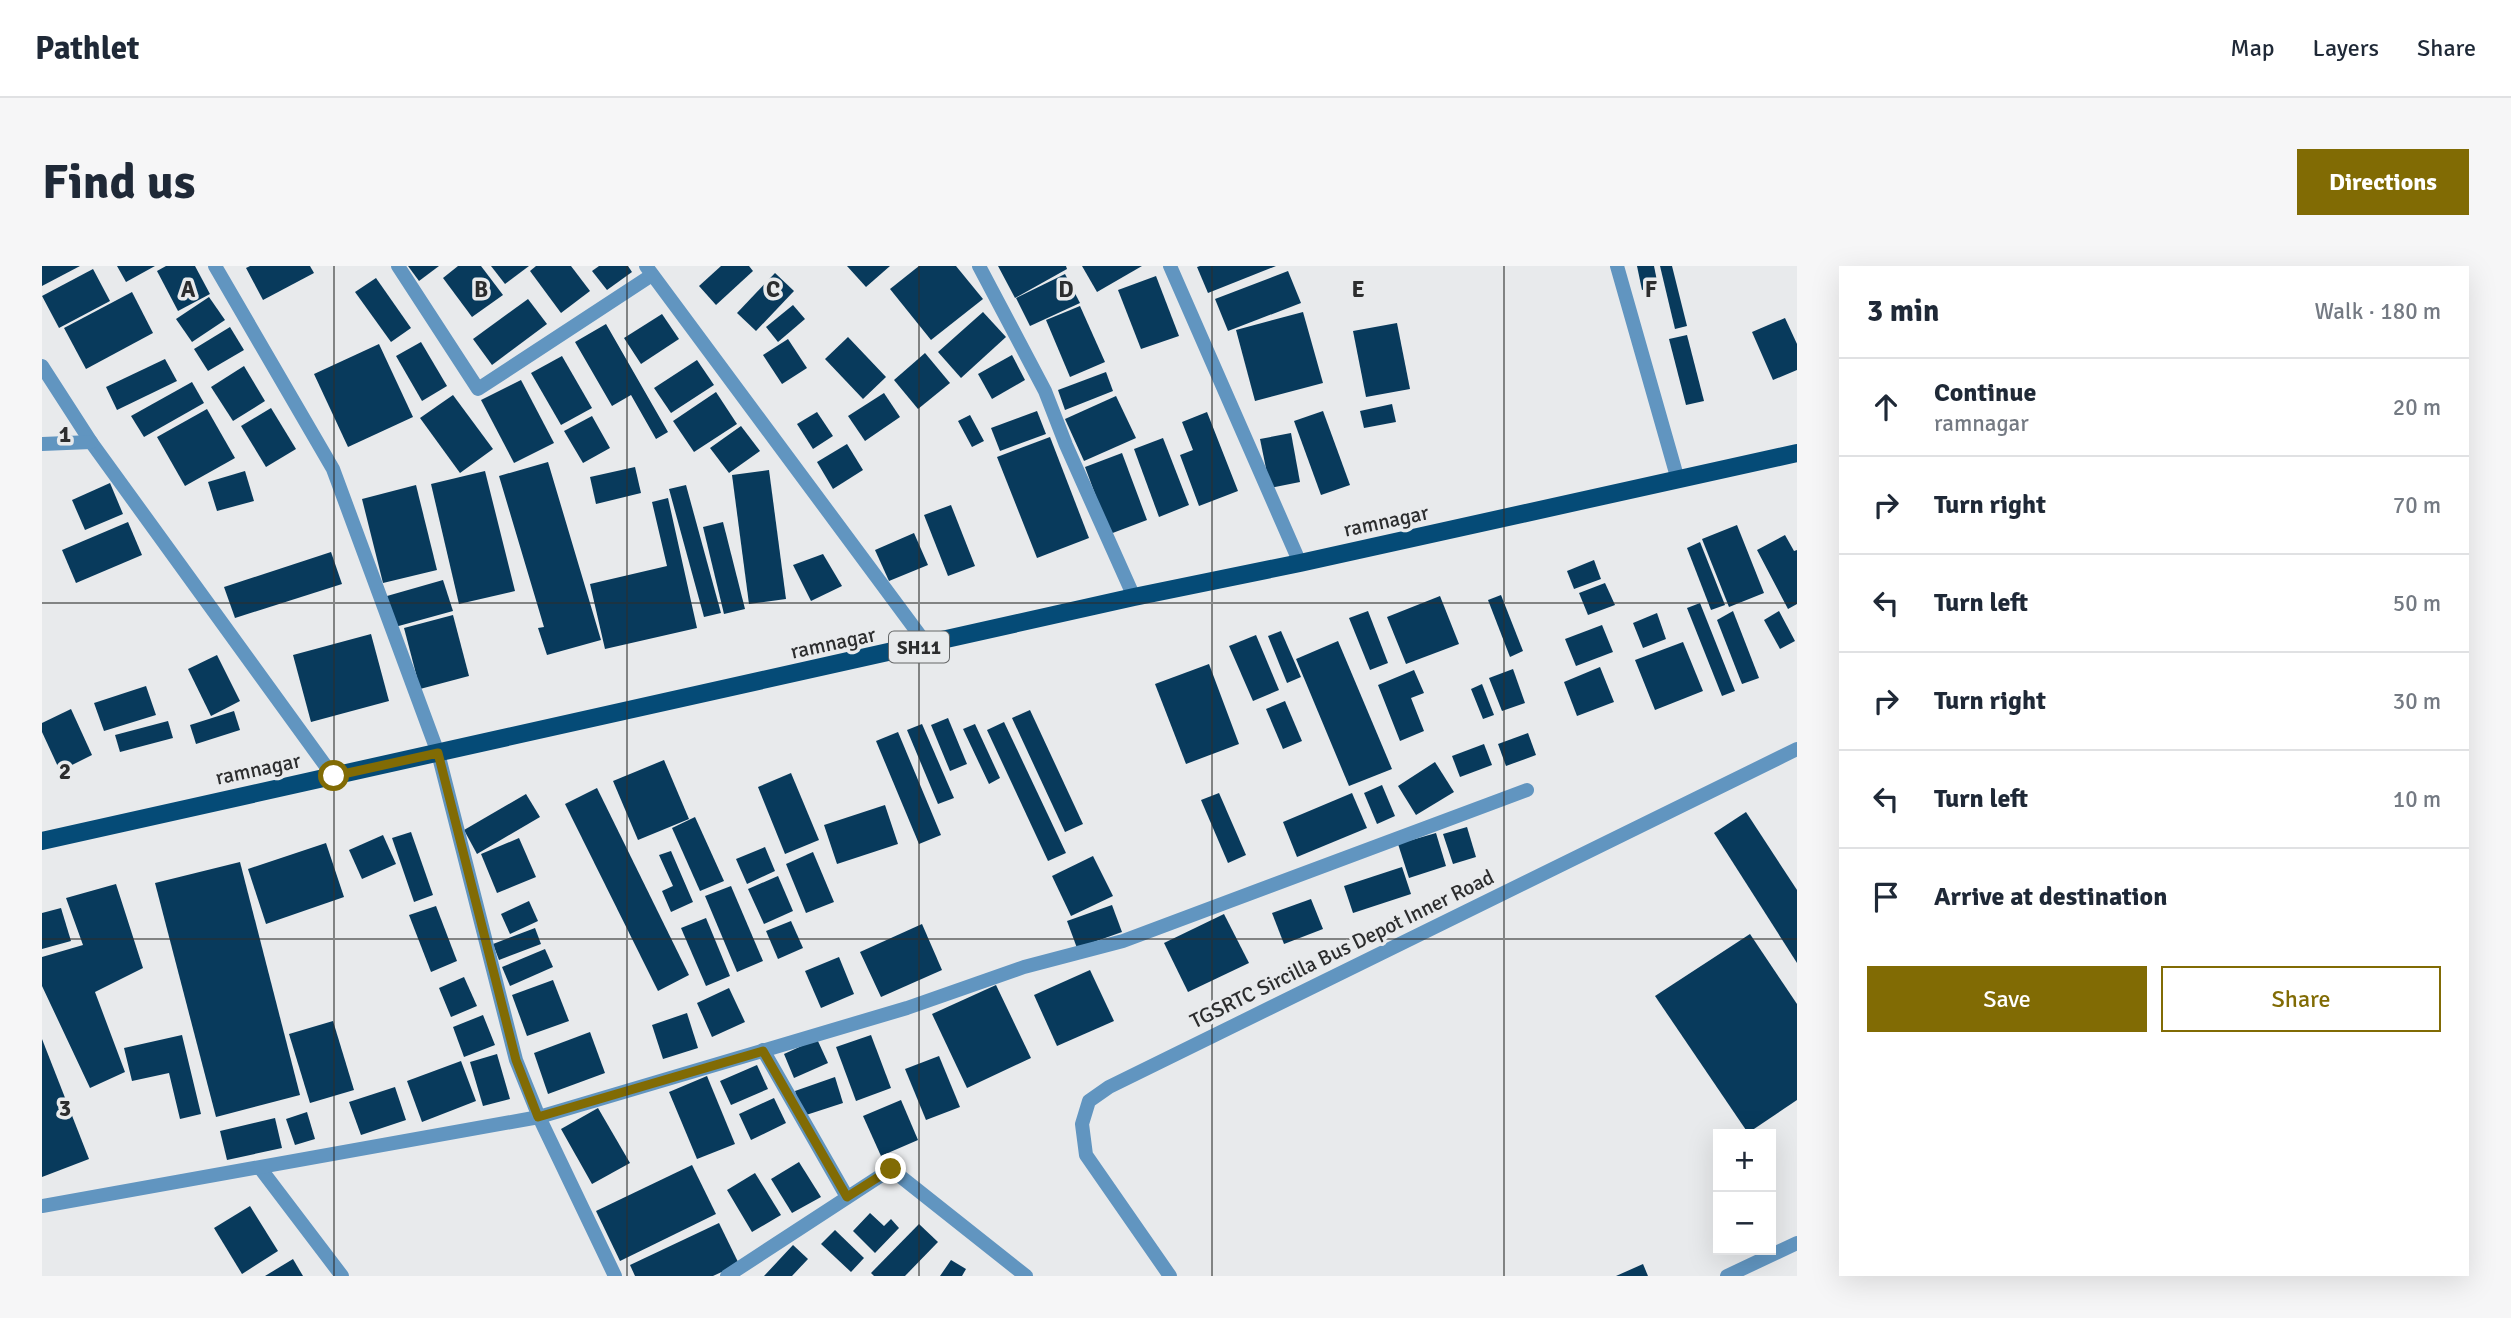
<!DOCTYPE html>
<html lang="en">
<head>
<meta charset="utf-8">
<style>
	:root { --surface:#fff; --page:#f6f6f7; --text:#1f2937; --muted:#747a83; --line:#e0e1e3; --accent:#816b04 }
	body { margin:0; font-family:Signika,sans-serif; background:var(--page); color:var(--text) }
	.controls { position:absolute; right:21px; bottom:21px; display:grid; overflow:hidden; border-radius:0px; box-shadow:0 7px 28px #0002 }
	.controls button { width:63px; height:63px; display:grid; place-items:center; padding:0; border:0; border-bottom:2px solid var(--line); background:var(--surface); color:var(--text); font:35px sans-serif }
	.stop { position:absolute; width:21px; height:21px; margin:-16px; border:5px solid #816b04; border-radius:50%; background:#fff }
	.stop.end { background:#816b04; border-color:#fff; box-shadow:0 2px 7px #0008 }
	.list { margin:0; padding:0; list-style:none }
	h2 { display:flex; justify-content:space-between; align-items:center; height:91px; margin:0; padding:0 28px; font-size:30px }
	h2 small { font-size:23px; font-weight:400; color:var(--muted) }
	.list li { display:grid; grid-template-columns:46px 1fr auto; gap:21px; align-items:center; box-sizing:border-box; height:98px; padding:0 28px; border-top:2px solid var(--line) }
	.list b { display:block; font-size:26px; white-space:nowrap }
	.list p { margin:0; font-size:23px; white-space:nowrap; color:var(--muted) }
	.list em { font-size:23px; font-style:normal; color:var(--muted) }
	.actions { display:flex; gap:14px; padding:21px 28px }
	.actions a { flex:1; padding:16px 0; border:2px solid var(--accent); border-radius:0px; text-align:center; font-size:24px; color:var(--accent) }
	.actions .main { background:var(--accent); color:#fff }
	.icon { flex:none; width:38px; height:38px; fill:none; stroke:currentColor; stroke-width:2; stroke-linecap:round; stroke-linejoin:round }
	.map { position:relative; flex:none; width:1755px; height:1010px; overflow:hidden; border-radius:0px }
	header { display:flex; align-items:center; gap:42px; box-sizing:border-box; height:98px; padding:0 35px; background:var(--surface); border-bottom:2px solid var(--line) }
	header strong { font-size:33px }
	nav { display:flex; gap:38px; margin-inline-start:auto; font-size:24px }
	.intro { display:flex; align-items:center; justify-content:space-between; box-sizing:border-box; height:168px; padding:0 42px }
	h1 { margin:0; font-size:49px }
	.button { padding:18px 32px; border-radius:0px; background:var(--accent); color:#fff; font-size:24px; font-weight:700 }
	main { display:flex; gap:42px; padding:0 42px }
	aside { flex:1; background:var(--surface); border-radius:0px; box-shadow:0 7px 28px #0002 }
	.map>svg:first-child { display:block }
	.building { fill:#083a5c }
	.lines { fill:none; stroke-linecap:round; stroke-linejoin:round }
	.street { stroke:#6195c0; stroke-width:14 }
	.primary { stroke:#054b77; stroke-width:18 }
	.route { stroke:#816b04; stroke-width:9 }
	.grid { fill:none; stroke:#2c2d2e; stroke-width:2; stroke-opacity:0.55 }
	.labels { text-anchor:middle; stroke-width:7; stroke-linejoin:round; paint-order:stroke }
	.shield { fill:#e8eaec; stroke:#646667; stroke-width:2 }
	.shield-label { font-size:19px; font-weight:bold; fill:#2c2d2e }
	.street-label { font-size:21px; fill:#2c2d2e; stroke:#e8eaec }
	.grid-label { font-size:23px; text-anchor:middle; font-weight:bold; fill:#2c2d2e; stroke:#e8eaec; stroke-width:7; stroke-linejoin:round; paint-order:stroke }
</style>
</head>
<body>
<header>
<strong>Pathlet</strong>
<nav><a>Map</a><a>Layers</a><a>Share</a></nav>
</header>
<div class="intro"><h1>Find us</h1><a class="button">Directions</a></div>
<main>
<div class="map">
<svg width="1755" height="1010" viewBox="0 0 1755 1010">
	<rect width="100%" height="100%" fill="#e8eaec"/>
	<!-- building -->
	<g class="building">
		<polygon points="0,0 38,0 0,20"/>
		<polygon points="75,0 113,0 84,16"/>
		<polygon points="124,0 153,0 168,28 136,45 115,5"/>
		<polygon points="208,0 268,0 272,7 221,34 204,2"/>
		<polygon points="366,0 397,0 377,15"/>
		<polygon points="416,0 439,0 461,29 430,51 401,12"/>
		<polygon points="449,0 487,0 463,18"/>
		<polygon points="494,0 529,0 548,25 519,47 488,5"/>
		<polygon points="557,0 586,0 590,6 565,24 550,5"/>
		<polygon points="679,0 707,0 711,5 674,39 657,20"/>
		<polygon points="805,0 848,0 824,21"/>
		<polygon points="877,0 914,0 941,33 889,74 848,23"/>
		<polygon points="956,0 1024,0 1025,3 973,32"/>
		<polygon points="1040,0 1100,0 1055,26"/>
		<polygon points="1234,0 1166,27 1155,1 1158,0"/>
		<polygon points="1595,0 1612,0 1616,20 1600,24"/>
		<polygon points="1618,0 1630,0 1645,60 1633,63"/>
		<polygon points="51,3 68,35 17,62 0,30"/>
		<polygon points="1246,5 1259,37 1186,65 1173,33"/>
		<polygon points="733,7 752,25 714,65 695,47"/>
		<polygon points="1023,8 1038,37 988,60 974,32"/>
		<polygon points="1114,10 1137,70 1099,83 1076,24"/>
		<polygon points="334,12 369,62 349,76 313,26"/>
		<polygon points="90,26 111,67 44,103 22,62"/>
		<polygon points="167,31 183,54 150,76 134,53"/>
		<polygon points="486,33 505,58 450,99 431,73"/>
		<polygon points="751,39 763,53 736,76 724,61"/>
		<polygon points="1038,40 1063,96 1028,111 1004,54"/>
		<polygon points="941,46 964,71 919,112 896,86"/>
		<polygon points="1261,46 1281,117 1213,135 1194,64"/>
		<polygon points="620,48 637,73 599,98 582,72"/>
		<polygon points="1743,52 1755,78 1755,104 1731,114 1710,66"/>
		<polygon points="1355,57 1368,123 1324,131 1311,65"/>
		<polygon points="564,58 626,166 614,173 589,129 570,140 533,76"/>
		<polygon points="188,61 202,84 166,105 152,83"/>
		<polygon points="1645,69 1662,135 1644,139 1627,73"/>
		<polygon points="806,71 844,111 821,133 783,93"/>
		<polygon points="746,73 765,102 740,118 721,89"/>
		<polygon points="379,76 405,120 380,135 354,90"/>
		<polygon points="337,78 371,151 306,181 272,108"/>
		<polygon points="883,87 908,117 876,143 852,114"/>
		<polygon points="970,89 983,114 950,133 936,108"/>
		<polygon points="520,90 550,142 519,159 489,107"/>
		<polygon points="123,93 135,115 75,144 64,121"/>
		<polygon points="655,94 672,119 629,147 612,122"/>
		<polygon points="202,100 223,135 191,155 169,121"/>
		<polygon points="1064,106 1071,125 1023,144 1016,124"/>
		<polygon points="479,114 512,177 472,197 439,134"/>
		<polygon points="150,116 162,137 102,171 89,150"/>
		<polygon points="674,126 695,158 652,186 631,155"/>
		<polygon points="842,127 858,151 823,175 806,150"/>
		<polygon points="411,129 451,183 418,207 378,152"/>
		<polygon points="1074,130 1094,172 1042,195 1023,153"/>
		<polygon points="1350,138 1354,156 1322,162 1318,145"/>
		<polygon points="229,142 254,183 224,201 199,160"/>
		<polygon points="165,143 193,192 143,220 115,171"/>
		<polygon points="995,145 1004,168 958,185 949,162"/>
		<polygon points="1281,145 1308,219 1279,229 1252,155"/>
		<polygon points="775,146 791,170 771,183 755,158"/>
		<polygon points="1165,146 1196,225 1157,240 1138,189 1151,184 1140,156"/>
		<polygon points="928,149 942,175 930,181 916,155"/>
		<polygon points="550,150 568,182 541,197 522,165"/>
		<polygon points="699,160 718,185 687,207 668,182"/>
		<polygon points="1249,167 1258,216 1228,222 1218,173"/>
		<polygon points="1008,171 1047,272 995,292 955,191"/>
		<polygon points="1121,172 1147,239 1117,251 1092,183"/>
		<polygon points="805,178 821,204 791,223 775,196"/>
		<polygon points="1080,187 1105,254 1068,268 1043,201"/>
		<polygon points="506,196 559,374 505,389 496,362 502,361 457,210"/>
		<polygon points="593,201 599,227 554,238 548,211"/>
		<polygon points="727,204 744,333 707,338 690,209"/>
		<polygon points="203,205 212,235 175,245 166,216"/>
		<polygon points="443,205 473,325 417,338 389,218"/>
		<polygon points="68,217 81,248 43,264 30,234"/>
		<polygon points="374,219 395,304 341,317 320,233"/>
		<polygon points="644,219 679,347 662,351 627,223"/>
		<polygon points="626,232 655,362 563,383 548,318 625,300 610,236"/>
		<polygon points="909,239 933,300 906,310 882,249"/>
		<polygon points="86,256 100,289 34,317 20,284"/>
		<polygon points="681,256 703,343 682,348 661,261"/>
		<polygon points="1695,259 1722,327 1687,341 1660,273"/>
		<polygon points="872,267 886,299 847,315 833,284"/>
		<polygon points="1743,269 1752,285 1755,284 1755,338 1746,343 1715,284"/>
		<polygon points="1658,276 1683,339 1669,344 1645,282"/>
		<polygon points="289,286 300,318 193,352 182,321"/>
		<polygon points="781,288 800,320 769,335 751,299"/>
		<polygon points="1552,294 1559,313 1532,323 1525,305"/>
		<polygon points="401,314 411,345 353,361 345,330"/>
		<polygon points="1563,317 1573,339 1546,349 1537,327"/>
		<polygon points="1459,329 1481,385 1468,391 1446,334"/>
		<polygon points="1398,330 1417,378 1364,398 1345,351"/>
		<polygon points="1658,337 1693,425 1680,430 1645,342"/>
		<polygon points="1326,345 1346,397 1328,404 1307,352"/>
		<polygon points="1691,345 1717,412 1700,418 1675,354"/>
		<polygon points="1737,345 1753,375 1738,383 1722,354"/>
		<polygon points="1615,347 1624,373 1601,382 1591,357"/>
		<polygon points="411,349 427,410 378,423 362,362"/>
		<polygon points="1560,359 1571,386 1534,400 1523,373"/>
		<polygon points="1239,365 1259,411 1245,417 1226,370"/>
		<polygon points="329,368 347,435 269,456 251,389"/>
		<polygon points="1214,369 1237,424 1211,435 1187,380"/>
		<polygon points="1296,375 1350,503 1307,520 1254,393"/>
		<polygon points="1641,376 1661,425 1613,444 1593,394"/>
		<polygon points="175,389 198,435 169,450 146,403"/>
		<polygon points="1167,398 1197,478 1144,498 1113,418"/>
		<polygon points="1558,401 1572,436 1535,450 1522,416"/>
		<polygon points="1471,403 1483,437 1460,445 1447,412"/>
		<polygon points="1372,404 1382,427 1369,432 1382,465 1358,475 1336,419"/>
		<polygon points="1440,418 1452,449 1441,453 1429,423"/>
		<polygon points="104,420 114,449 62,465 52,437"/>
		<polygon points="1243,435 1260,475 1241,483 1224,443"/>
		<polygon points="29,443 50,489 18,505 0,466 0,457"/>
		<polygon points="988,444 1041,558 1023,566 970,452"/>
		<polygon points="192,445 198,464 154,478 148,459"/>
		<polygon points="906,452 925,498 908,505 889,459"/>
		<polygon points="126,455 131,472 78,486 73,469"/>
		<polygon points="962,456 1024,587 1006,595 945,464"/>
		<polygon points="880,458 912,532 896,538 865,464"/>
		<polygon points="933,458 958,512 947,518 921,463"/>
		<polygon points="856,466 899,569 877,578 834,475"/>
		<polygon points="1486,467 1494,489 1464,500 1456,478"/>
		<polygon points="1442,478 1450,499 1418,511 1410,490"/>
		<polygon points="622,494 647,553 596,574 571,515"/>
		<polygon points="1393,496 1412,526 1374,549 1356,520"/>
		<polygon points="749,507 777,574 743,588 716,521"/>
		<polygon points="1340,519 1353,550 1335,558 1322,527"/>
		<polygon points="555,522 647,709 616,725 523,538"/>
		<polygon points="1177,527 1204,589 1186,597 1159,534"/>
		<polygon points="1310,527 1325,562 1255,591 1241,556"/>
		<polygon points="484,528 498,551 435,588 422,564"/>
		<polygon points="843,539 856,578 795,598 782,559"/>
		<polygon points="1704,546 1755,624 1755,697 1672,567"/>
		<polygon points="653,551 682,615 658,625 630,562"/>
		<polygon points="1425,561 1434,591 1411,598 1401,568"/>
		<polygon points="369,566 391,629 372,636 350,572"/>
		<polygon points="1394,567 1404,600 1367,612 1356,578"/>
		<polygon points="341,569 354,598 320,613 307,584"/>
		<polygon points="477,572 494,611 455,627 439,588"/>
		<polygon points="284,577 302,631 224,658 206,603"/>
		<polygon points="723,581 733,605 705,618 694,593"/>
		<polygon points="629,585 651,636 629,646 620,625 631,620 617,589"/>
		<polygon points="771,586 792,636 764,647 744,598"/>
		<polygon points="1051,590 1071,630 1029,650 1010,610"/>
		<polygon points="198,596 258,829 174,851 113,617"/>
		<polygon points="1360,601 1369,628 1311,647 1302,620"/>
		<polygon points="736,610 751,645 722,658 706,623"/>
		<polygon points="74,618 101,702 53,726 83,806 48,822 0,720 0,691 41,679 24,632"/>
		<polygon points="689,620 721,695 695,706 663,630"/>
		<polygon points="1269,633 1281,663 1242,678 1230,647"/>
		<polygon points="487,635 496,655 468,668 459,648"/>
		<polygon points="1070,639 1080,666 1035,682 1025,655"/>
		<polygon points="394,640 415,695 389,706 367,649"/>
		<polygon points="19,642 29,675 0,683 0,647"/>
		<polygon points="1182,648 1207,697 1146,726 1122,677"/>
		<polygon points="664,652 688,710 664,720 639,662"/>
		<polygon points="749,655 761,682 736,693 724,665"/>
		<polygon points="880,658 900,704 839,731 818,686"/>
		<polygon points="493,662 499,678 457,694 451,678"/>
		<polygon points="1708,668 1755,738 1755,834 1706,867 1613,730"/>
		<polygon points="503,683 511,701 468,720 460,701"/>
		<polygon points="797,691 812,728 779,742 763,705"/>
		<polygon points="1048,704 1072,755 1015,780 992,729"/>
		<polygon points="422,711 435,740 409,751 397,722"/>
		<polygon points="511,714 527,755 485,770 470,729"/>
		<polygon points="954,719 989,792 925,822 890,748"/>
		<polygon points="687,722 703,756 670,771 655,737"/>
		<polygon points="645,747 656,782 621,793 610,759"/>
		<polygon points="441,749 453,779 422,791 411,761"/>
		<polygon points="291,755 312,824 268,837 247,768"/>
		<polygon points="548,766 563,807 506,828 492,787"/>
		<polygon points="140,769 159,848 138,853 127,807 90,815 82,782"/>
		<polygon points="829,769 849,822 814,835 794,781"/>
		<polygon points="0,773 47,893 0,911"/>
		<polygon points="775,773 786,797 752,812 742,788"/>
		<polygon points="455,788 468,833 441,840 428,796"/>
		<polygon points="897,790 918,841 884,854 863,803"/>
		<polygon points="419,795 434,835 380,856 365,815"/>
		<polygon points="715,799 726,823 689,839 678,815"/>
		<polygon points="665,810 693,878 655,893 627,826"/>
		<polygon points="793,811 801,837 761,850 753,825"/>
		<polygon points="353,821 364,854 319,869 307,836"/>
		<polygon points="732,832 744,857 709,874 697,848"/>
		<polygon points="859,834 876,874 839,890 821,850"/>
		<polygon points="556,842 588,897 550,918 519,863"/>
		<polygon points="265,846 273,873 253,879 244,853"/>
		<polygon points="233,852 240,882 185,894 178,865"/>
		<polygon points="757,896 779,931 750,947 729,913"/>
		<polygon points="650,899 674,948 578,995 554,945"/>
		<polygon points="713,907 739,949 710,966 685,924"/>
		<polygon points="208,940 236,985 200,1008 172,962"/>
		<polygon points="828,947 842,960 849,953 857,962 833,987 811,965"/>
		<polygon points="677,957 697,998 671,1010 593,1010 588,999"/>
		<polygon points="877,958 896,976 863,1010 832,1010 829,1007"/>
		<polygon points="793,964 822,992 809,1006 779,978"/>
		<polygon points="751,979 766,993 750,1010 722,1010"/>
		<polygon points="251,993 261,1010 223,1010"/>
		<polygon points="909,994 924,1003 920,1010 898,1010"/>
		<polygon points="1601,998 1606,1010 1574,1010"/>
	</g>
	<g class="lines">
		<!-- street -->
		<g class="street">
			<polyline points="173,0 291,203 396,487 474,794 497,851 573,1010"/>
			<polyline points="356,0 436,123 610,9"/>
			<polyline points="604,0 885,379"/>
			<polyline points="937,0 1003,125 1024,179 1092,331"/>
			<polyline points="1128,0 1258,297"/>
			<polyline points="1575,0 1636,214"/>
			<polyline points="0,100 49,176 291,510"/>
			<polyline points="0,178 49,176"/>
			<polyline points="721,784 805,931"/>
			<polyline points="218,902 300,1010"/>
			<polyline points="0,940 497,851 865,742 982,701 1081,675 1485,524"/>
			<polyline points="685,1010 849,903 984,1010"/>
			<polyline points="1128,1010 1044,889 1040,858 1047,835 1067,821 1755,483"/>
			<polyline points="1685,1010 1755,977"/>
		</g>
		<!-- primary -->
		<polyline class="primary" points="0,575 1092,331 1258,297 1755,187"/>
	</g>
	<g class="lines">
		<!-- route -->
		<polyline class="route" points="292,510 396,487 474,794 496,851 721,785 805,931 849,903"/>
	</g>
	<!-- grid -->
	<path class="grid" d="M292 0V1010M585 0V1010M877 0V1010M1170 0V1010M1462 0V1010M0 337H1755M0 673H1755"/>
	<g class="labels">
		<!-- shield labels -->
		<rect class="shield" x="847" y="365.5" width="60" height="31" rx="5"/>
		<g class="shield-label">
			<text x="877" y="388">SH11</text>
		</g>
		<!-- street labels -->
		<g class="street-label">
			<text transform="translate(1344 255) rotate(-12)" y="7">ramnagar</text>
			<text transform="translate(791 377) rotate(-12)" y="7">ramnagar</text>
			<text transform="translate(216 503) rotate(-12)" y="7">ramnagar</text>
			<text transform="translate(1300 683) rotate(-26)" y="7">TGSRTC Sircilla Bus Depot Inner Road</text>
		</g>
	</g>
	<g class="grid-label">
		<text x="146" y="31">A</text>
		<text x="439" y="31">B</text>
		<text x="731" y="31">C</text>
		<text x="1024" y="31">D</text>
		<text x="1316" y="31">E</text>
		<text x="1609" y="31">F</text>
		<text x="23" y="176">1</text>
		<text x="23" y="513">2</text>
		<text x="23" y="850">3</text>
	</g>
</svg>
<div class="controls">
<button>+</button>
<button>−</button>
</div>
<div class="stop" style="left:292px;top:510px"></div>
<div class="stop end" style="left:849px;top:903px"></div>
</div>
<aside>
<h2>3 min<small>Walk · 180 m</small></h2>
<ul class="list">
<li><svg class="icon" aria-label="ahead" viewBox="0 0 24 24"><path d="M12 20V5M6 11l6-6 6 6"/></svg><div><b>Continue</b><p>ramnagar</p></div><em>20 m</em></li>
<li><svg class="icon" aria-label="right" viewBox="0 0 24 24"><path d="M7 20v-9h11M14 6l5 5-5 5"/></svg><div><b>Turn right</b></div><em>70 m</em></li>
<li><svg class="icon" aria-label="left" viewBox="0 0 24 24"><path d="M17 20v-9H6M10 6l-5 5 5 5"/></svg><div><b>Turn left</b></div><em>50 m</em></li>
<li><svg class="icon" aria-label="right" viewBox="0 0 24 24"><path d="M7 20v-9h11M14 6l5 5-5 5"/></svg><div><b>Turn right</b></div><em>30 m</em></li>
<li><svg class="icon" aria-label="left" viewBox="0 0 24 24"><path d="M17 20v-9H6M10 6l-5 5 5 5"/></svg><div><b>Turn left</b></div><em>10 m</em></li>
<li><svg class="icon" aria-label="arrive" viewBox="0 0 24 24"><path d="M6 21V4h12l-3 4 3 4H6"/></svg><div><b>Arrive at destination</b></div></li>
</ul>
<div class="actions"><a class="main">Save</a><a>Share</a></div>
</aside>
</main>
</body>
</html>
